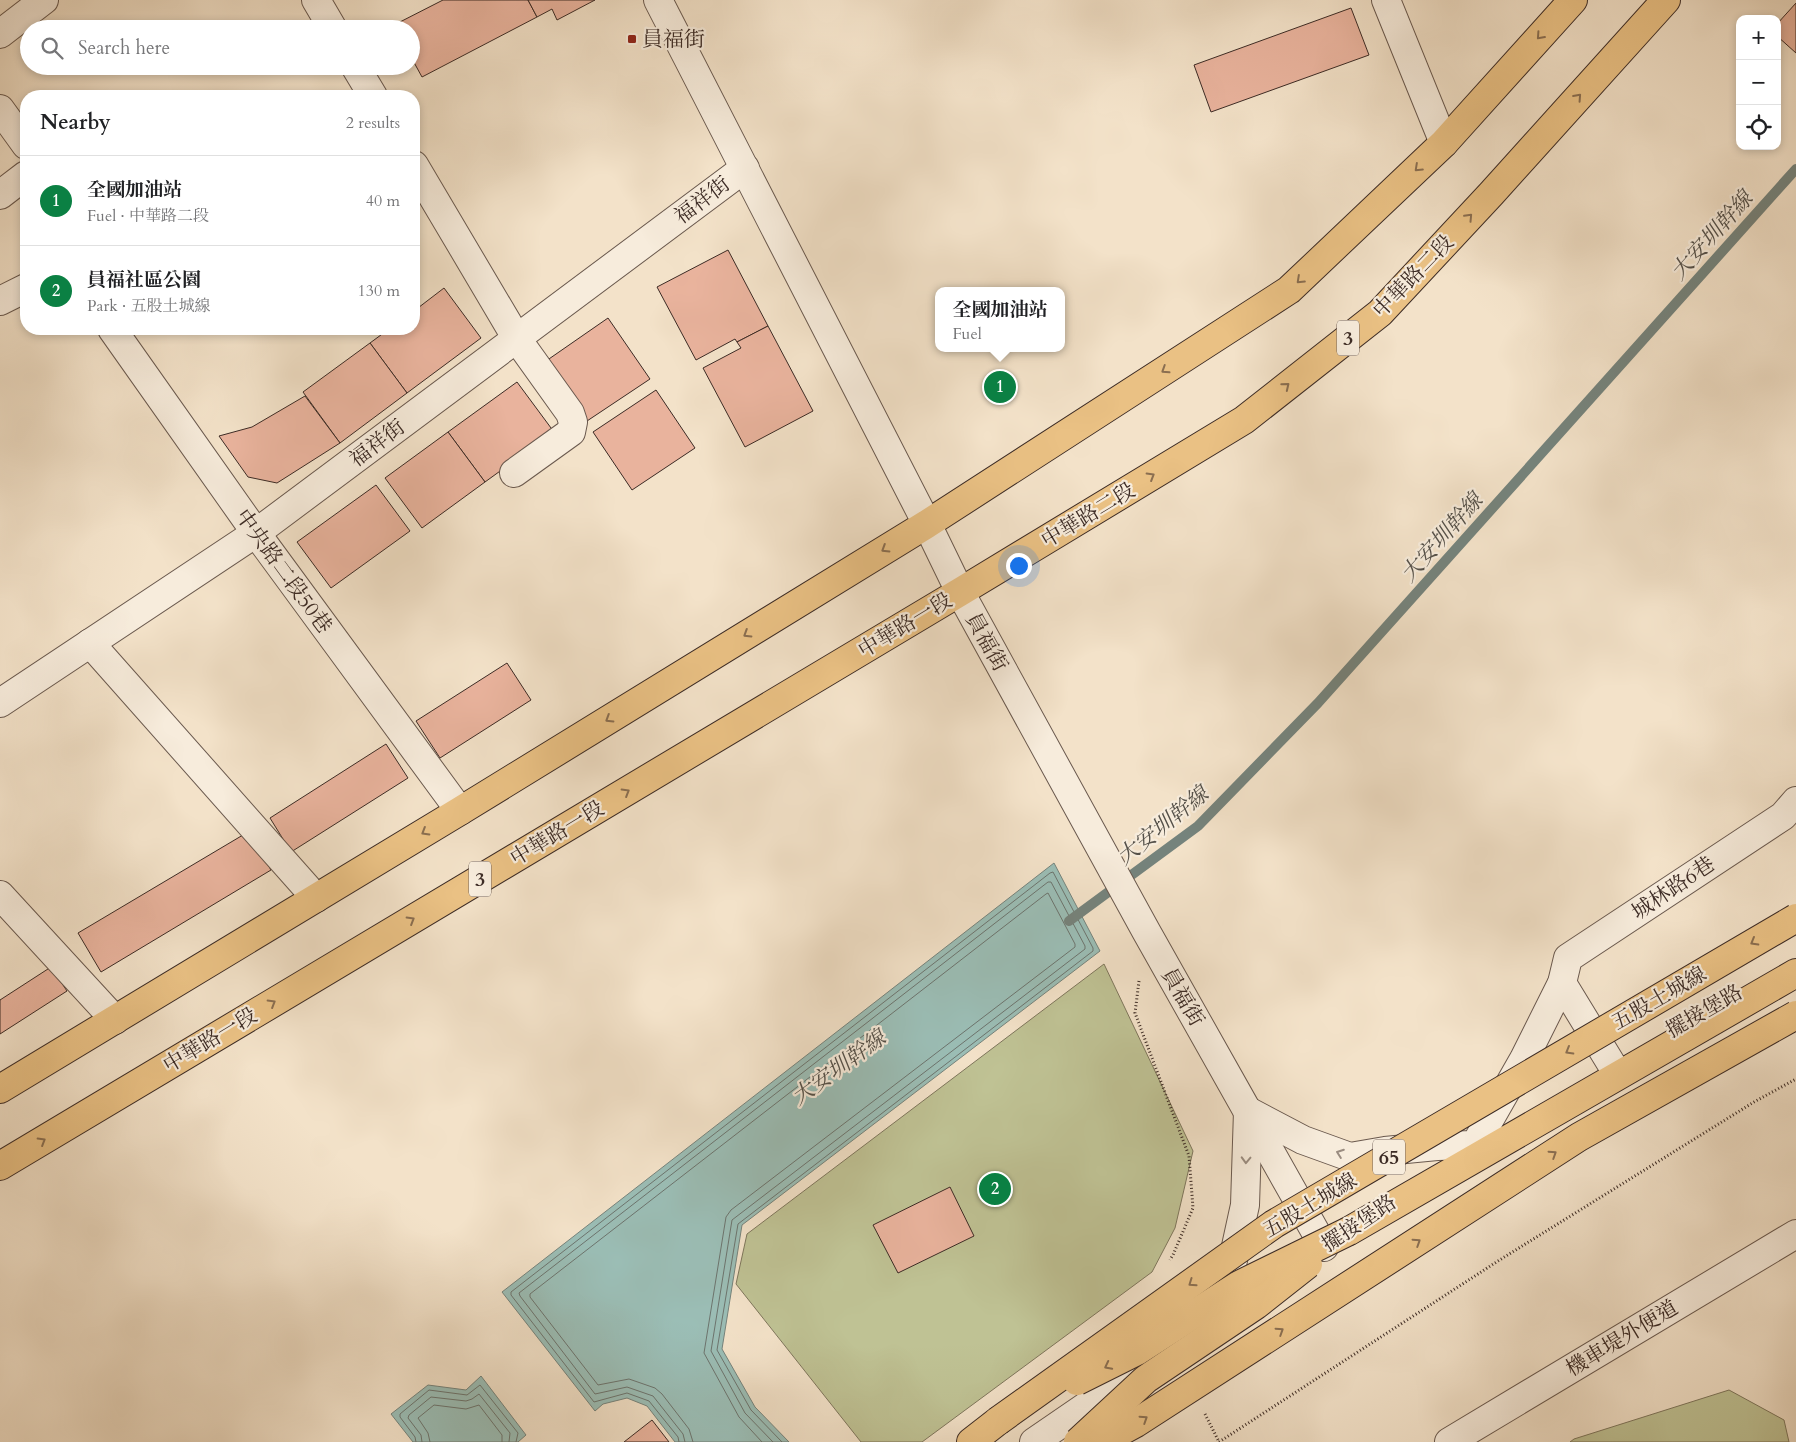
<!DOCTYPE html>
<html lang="en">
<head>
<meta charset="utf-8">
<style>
	:root { --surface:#fff; --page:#f6f6f6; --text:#202124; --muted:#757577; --line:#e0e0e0; --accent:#0b8043 }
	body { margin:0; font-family:Cardo,"Noto Serif TC",serif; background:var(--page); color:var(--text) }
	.controls { position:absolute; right:15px; top:15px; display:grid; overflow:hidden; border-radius:10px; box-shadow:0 2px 8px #0003 }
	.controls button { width:45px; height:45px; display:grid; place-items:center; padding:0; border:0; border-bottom:1px solid var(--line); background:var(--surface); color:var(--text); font:25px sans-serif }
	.you { position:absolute; left:1018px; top:565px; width:18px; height:18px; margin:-12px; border:4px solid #fff; border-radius:50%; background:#1a73e8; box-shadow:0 0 0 8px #1a73e833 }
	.badge { display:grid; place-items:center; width:32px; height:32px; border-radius:50%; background:var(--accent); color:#fff; font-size:16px; font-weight:700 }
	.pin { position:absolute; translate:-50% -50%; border:2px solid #fff; box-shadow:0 1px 5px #0006 }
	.popup { position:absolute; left:935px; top:287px; width:130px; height:65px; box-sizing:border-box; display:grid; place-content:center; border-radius:10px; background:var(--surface); filter:drop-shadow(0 1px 4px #0005); font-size:16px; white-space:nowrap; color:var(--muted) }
	.popup b { font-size:19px; color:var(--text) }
	.popup::after { content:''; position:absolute; left:50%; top:100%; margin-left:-10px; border:10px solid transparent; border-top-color:var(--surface) }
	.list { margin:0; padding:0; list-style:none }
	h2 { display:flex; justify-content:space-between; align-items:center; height:65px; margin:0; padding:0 20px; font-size:21px }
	h2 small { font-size:16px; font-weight:400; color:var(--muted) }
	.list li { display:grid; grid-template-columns:32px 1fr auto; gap:15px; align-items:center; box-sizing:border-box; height:90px; padding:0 20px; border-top:1px solid var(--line) }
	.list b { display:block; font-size:19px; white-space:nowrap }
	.list p { margin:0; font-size:16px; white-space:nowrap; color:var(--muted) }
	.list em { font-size:16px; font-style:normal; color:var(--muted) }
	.icon { flex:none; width:28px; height:28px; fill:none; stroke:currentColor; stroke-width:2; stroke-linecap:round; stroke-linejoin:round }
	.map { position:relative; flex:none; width:1796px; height:1442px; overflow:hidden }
	.search { position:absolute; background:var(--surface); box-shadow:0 2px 8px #0003; left:20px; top:20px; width:400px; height:55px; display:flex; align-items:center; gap:12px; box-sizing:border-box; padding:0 18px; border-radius:28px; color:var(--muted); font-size:19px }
	.panel { position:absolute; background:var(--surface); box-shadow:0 2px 8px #0003; left:20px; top:90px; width:400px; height:245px; border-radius:20px }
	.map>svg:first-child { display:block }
	.green { fill:#bfc294; stroke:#7e765c }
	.water { fill:#9bbeb6; stroke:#75837c }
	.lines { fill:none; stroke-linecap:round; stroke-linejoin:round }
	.shore { stroke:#6c746e; stroke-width:1 }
	.stream { stroke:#75837c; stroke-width:10 }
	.building { fill:#e9b39d; stroke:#3c2b25 }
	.minor-casing { stroke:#6a594e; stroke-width:30 }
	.major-casing { stroke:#3c2b25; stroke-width:30 }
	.highway-casing { stroke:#3c2b25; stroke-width:30 }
	.path { stroke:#3c2b25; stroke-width:3; stroke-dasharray:1 2.5; stroke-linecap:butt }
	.minor { stroke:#f7ecdc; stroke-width:28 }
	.major { stroke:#eac184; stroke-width:28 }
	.highway { stroke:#eac184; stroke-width:28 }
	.highway-bridge-casing { stroke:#3c2b25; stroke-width:30; stroke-linecap:butt }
	.path-bridge { stroke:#3c2b25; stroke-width:3; stroke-dasharray:1 2.5; stroke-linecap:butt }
	.highway-bridge { stroke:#eac184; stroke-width:28 }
	.oneway { stroke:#8a6e50 }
	.oneway2 { stroke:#9a8c80 }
	.poi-dot { fill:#8f2418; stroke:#f7ecdc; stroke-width:2 }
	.labels { text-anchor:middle; stroke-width:4.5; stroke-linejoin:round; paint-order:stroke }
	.shield { fill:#f7ecdc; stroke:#74655c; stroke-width:1 }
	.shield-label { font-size:20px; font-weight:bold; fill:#3c2b25 }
	.poi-label { font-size:21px; fill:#3c2b25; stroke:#f7ecdc; text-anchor:start }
	.street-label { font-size:21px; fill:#3c2b25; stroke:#f7ecdc }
	.water-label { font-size:22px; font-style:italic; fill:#545049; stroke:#f7ecdc }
</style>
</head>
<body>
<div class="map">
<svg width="1796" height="1442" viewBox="0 0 1796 1442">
	<rect width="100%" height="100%" fill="#f3e2c9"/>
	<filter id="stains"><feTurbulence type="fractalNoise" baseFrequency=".004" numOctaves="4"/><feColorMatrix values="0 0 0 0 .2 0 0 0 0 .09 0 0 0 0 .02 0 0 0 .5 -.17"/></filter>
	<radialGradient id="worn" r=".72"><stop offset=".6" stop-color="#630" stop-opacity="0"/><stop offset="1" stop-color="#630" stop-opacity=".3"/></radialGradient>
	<!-- green -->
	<g class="green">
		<polygon points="1104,964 1193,1151 1175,1228 1152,1272 922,1442 861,1442 736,1284 747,1234"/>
		<polygon points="1729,1390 1784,1420 1789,1442 1570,1442 1574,1439"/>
	</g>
	<!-- water -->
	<g class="water">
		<polygon points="1054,863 1100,951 742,1225 722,1349 755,1407 789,1442 675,1442 647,1406 627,1398 603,1404 595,1411 502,1292"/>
		<polygon points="481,1376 526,1435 518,1442 413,1442 391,1414 428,1385 466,1390"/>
	</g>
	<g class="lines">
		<!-- shore -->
		<g class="shore">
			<polyline points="416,1442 415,1437 400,1417 400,1414 429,1390 467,1395 480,1385 518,1433 516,1442"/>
			<polyline points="422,1442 421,1435 408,1418 409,1415 431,1397 466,1401 472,1399 479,1394 510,1433 509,1442"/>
			<polyline points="430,1442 428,1433 418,1418 434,1405 466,1409 479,1405 502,1435 502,1442"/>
			<polyline points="679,1442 678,1437 649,1401 627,1393 594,1402 511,1295 511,1292 1050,873 1053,872 1093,948 1093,951 738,1224 717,1350 751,1410 782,1442"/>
			<polyline points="685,1442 683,1434 653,1396 627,1387 595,1394 520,1296 519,1293 1048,882 1051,882 1085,946 1085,949 732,1220 711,1351 745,1413 773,1442"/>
			<polyline points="693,1442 689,1429 662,1394 655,1388 629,1379 598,1385 530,1297 530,1294 1046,894 1048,893 1075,944 1075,947 731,1210 726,1217 704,1353 739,1417 762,1442"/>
		</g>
		<!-- stream -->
		<polyline class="stream" points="1069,921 1198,826 1318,703 1796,169"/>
	</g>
	<!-- building -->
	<g class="building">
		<polygon points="443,0 528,0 537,17 422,77 411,57 411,29 397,29 394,25"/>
		<polygon points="528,0 595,0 557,20 552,9 537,17"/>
		<polygon points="1796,3 1796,53 1777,36 1777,24"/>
		<polygon points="1351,8 1369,55 1211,112 1194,65"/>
		<polygon points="728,250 768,326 737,342 735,339 696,360 657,287"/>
		<polygon points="444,288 481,338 407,393 370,343 389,329 414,329 414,311"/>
		<polygon points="608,318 650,379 587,421 546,361"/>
		<polygon points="768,326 813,411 745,447 703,368 741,348 737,342"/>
		<polygon points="370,343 407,393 340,443 303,392"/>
		<polygon points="517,382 554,432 485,482 448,432"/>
		<polygon points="656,390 695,448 632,490 593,432"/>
		<polygon points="305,396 340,443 277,483 248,477 219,436 252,427"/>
		<polygon points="448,432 485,482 422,528 385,478"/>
		<polygon points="376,485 410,531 331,588 297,542"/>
		<polygon points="507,663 531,700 440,758 416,721"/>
		<polygon points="386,744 408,778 291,852 270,818"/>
		<polygon points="248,832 271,870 101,972 78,933"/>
		<polygon points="51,967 67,991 0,1034 0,1000"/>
		<polygon points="950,1187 974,1236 898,1273 873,1225"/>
		<polygon points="652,1420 669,1442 624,1442"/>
	</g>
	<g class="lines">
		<defs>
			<g id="minor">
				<polyline points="316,0 333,29"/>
				<polyline points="658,0 927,524 960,592 1146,931 1324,1247"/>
				<polyline points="1386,0 1444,143"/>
				<polyline points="0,34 44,0"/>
				<polyline points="355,66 373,96"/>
				<polyline points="0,109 26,145"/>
				<polyline points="414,165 517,339 570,413 573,422 571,432 514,473"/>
				<polyline points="0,195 26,175"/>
				<polyline points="0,301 26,288"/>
				<polyline points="112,329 256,533 460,811"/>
				<polyline points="90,643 316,898"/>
				<polyline points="0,703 256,533 745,168"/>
				<polyline points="0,895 115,1020"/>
				<polyline points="1562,983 1612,1065"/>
				<polyline points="1215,1309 1228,1283 1245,1205 1248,1111 1303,1140 1350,1157 1385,1151 1437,1146 1475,1145 1524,1059 1562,983 1568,958 1783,816 1796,801"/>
				<polyline points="1034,1442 1155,1359"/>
				<polyline points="1449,1442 1796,1234"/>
			</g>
			<g id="major">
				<polyline points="0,1089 460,811 927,524 1289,290 1444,143 1573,0"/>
				<polyline points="0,1166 960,592 1244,420 1380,313 1491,194 1666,0"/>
			</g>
			<g id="highway">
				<polyline points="1349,1231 1796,973"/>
				<polyline points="971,1442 998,1421"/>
			</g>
		</defs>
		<!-- minor casing -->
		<use href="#minor" class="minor-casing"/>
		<!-- major casing -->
		<use href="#major" class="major-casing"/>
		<!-- highway casing -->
		<use href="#highway" class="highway-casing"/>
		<!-- path -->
		<g class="path">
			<polyline points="1139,981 1135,1013 1189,1156 1193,1208 1173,1255 1170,1260"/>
			<polyline points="1219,1442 1498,1261 1754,1102 1796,1079"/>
		</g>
		<!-- minor -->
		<use href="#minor" class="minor"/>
		<!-- major -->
		<use href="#major" class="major"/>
		<!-- highway -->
		<use href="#highway" class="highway"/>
		<defs>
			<g id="highway-bridge">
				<polyline points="1077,1381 1137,1351 1239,1285 1349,1231"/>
				<polyline points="998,1421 1274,1224 1796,918"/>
				<polyline points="1078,1442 1146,1379 1256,1305 1308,1264"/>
				<polyline points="1101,1442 1136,1423 1579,1137 1796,1015"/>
			</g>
		</defs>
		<!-- highway-bridge casing -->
		<use href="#highway-bridge" class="highway-bridge-casing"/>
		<!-- path-bridge -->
		<polyline class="path-bridge" points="1205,1414 1219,1442"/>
		<!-- highway-bridge -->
		<use href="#highway-bridge" class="highway-bridge"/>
	</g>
	<!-- one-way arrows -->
	<defs><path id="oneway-chevron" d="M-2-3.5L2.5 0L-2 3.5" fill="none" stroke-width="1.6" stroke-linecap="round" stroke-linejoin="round" transform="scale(1.25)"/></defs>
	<g class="oneway">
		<use href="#oneway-chevron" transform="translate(1540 36) rotate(132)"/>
		<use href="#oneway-chevron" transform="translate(1578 97) rotate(-48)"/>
		<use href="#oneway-chevron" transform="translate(1418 168) rotate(137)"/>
		<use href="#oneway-chevron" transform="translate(1469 217) rotate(-47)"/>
		<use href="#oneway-chevron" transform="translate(1300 280) rotate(137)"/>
		<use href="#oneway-chevron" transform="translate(1165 370) rotate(147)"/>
		<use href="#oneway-chevron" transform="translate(1286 386) rotate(-39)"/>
		<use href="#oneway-chevron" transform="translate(1151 476) rotate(-31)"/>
		<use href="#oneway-chevron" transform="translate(885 549) rotate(148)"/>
		<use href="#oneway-chevron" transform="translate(747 634) rotate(148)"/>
		<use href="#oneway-chevron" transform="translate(609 719) rotate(148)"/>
		<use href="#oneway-chevron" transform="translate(626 792) rotate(-31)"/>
		<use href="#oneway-chevron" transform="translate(425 832) rotate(149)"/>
		<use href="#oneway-chevron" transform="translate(411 920) rotate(-31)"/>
		<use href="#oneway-chevron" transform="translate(1754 942) rotate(150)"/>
		<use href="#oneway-chevron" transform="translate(272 1003) rotate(-31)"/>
		<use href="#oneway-chevron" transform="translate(1569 1051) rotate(150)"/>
		<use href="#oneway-chevron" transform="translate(42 1141) rotate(-31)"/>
		<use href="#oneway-chevron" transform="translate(1553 1154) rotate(-33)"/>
		<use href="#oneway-chevron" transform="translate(1417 1242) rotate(-33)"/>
		<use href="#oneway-chevron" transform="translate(1192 1283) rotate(145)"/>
		<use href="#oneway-chevron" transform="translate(1280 1331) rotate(-33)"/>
		<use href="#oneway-chevron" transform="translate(1108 1366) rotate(153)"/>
		<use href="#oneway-chevron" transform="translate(1144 1419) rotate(-33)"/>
	</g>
	<g class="oneway2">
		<use href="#oneway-chevron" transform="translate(1340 1153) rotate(-160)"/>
		<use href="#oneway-chevron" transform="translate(1246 1160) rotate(92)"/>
	</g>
	<!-- markers -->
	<rect class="poi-dot" x="627" y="34" width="10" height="10" rx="2.5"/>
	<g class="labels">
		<!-- shield labels -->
		<g class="shield">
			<rect x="1337" y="320.5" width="22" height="35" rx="4"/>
			<rect x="469" y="861.5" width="22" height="35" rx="4"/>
			<rect x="1373" y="1139.5" width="32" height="35" rx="4"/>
		</g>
		<g class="shield-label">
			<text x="1348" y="345">3</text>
			<text x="480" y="886">3</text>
			<text x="1389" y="1164">65</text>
		</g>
		<!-- poi labels -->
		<g class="poi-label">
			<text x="642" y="46">員福街</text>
		</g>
		<!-- street labels -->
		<g class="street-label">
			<text transform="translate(702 200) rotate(-37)" y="7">福祥街</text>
			<text transform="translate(1413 276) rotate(-46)" y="7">中華路二段</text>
			<text transform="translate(377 443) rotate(-37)" y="7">福祥街</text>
			<text transform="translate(1088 515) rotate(-31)" y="7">中華路二段</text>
			<text transform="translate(284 571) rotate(54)" y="7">中央路二段50巷</text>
			<text transform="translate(905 625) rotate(-31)" y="7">中華路一段</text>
			<text transform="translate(987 642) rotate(61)" y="7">員福街</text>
			<text transform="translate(557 833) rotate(-31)" y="7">中華路一段</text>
			<text transform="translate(1673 888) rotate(-34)" y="7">城林路6巷</text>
			<text transform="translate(1183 997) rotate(60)" y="7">員福街</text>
			<text transform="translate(1659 998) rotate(-30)" y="7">五股土城線</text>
			<text transform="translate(1704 1011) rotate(-30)" y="7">擺接堡路</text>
			<text transform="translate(210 1040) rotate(-31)" y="7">中華路一段</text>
			<text transform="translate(1310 1205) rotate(-31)" y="7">五股土城線</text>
			<text transform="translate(1359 1223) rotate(-34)" y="7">擺接堡路</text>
			<text transform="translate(1622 1338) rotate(-31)" y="7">機車堤外便道</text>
		</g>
		<!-- water labels -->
		<g class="water-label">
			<text transform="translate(1711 235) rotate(-48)" y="8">大安圳幹線</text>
			<text transform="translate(1441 537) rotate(-48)" y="8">大安圳幹線</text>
			<text transform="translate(1162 825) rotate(-39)" y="8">大安圳幹線</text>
			<text transform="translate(838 1067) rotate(-36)" y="8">大安圳幹線</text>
		</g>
	</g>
	<rect width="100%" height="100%" filter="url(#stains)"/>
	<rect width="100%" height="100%" fill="url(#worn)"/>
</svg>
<div class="controls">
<button>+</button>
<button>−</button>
<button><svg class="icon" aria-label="locate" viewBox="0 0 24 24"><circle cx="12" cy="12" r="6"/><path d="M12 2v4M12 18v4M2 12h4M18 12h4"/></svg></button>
</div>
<div class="you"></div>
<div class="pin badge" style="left:1000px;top:387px">1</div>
<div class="popup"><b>全國加油站</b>Fuel</div>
<div class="pin badge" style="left:995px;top:1189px">2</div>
<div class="search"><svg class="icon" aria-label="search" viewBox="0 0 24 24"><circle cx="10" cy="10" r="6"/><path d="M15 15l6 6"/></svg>Search here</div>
<section class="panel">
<h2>Nearby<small>2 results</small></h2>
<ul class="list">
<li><span class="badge">1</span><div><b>全國加油站</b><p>Fuel · 中華路二段</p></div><em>40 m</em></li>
<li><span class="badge">2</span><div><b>員福社區公園</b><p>Park · 五股土城線</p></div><em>130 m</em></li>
</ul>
</section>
</div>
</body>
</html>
